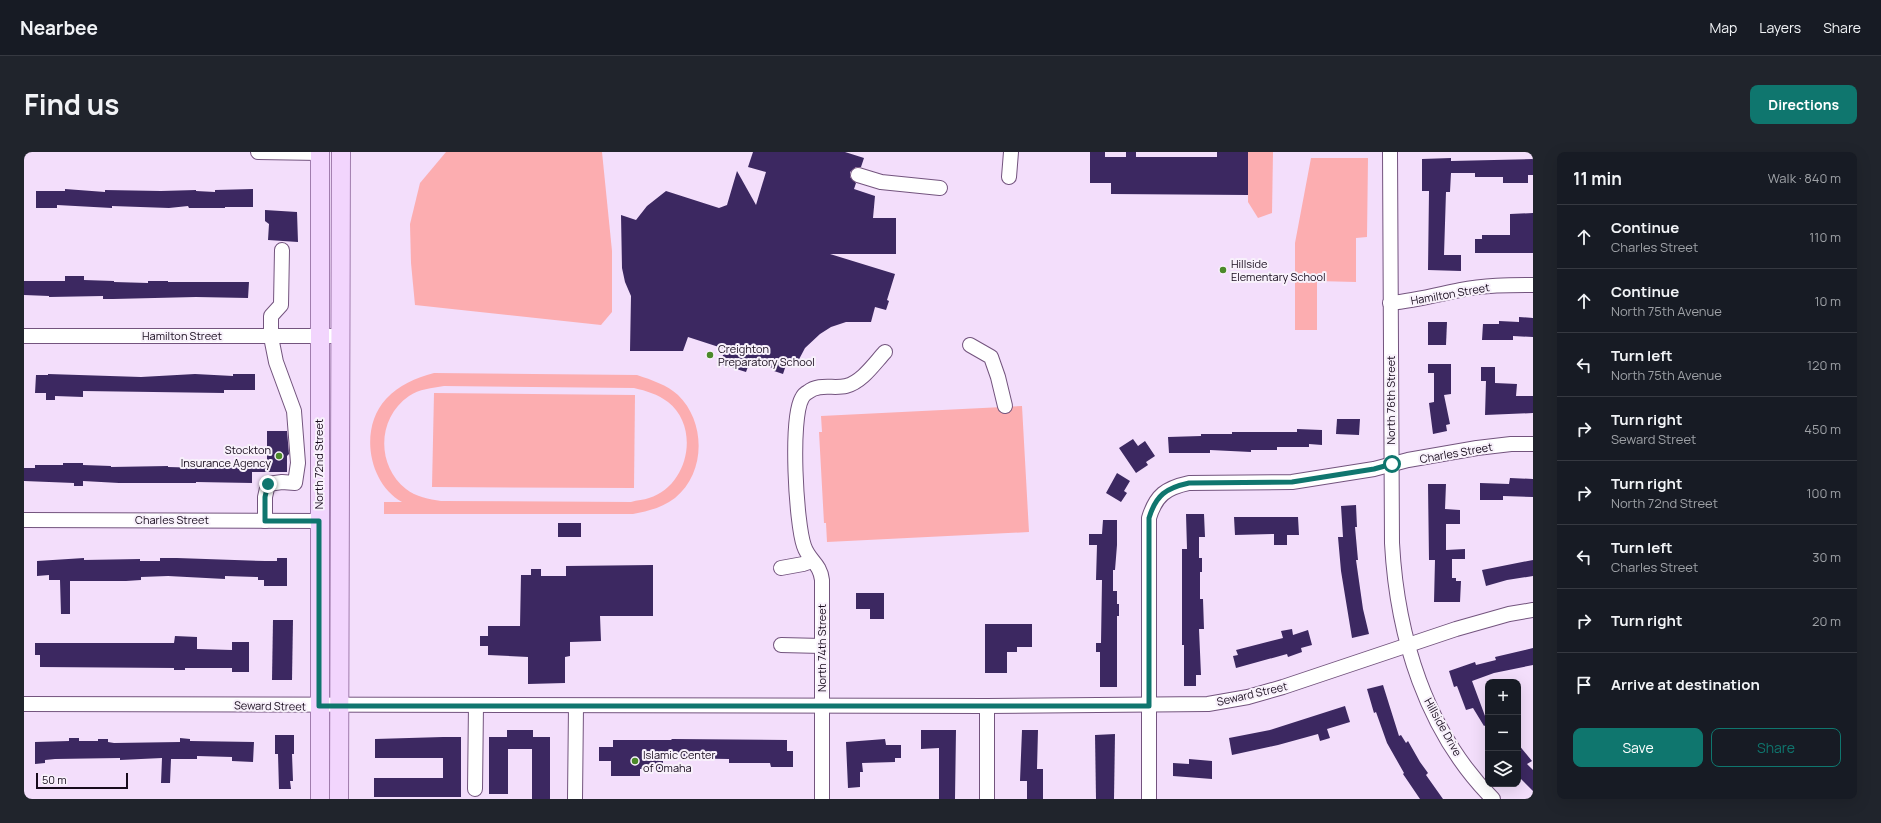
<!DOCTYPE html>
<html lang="en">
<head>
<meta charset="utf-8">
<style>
	:root { --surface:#171b24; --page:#20242c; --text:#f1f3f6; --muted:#9ea1a6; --line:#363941; --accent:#0f766e }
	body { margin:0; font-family:Manrope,sans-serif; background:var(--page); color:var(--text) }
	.controls { position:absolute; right:12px; bottom:12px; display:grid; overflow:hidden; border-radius:8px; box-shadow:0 4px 16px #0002 }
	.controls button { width:36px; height:36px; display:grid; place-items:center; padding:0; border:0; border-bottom:1px solid var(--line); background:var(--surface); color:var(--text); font:20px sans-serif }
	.scale { position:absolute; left:12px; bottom:10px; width:92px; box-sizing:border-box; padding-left:4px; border:2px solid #170b1c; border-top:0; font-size:11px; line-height:14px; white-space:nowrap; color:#170b1c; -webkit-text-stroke:3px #f8f1fb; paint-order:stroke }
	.stop { position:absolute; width:12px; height:12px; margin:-9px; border:3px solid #0f766e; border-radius:50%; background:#fff }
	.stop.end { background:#0f766e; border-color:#fff; box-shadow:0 1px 4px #0008 }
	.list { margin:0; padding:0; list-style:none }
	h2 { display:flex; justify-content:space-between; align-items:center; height:52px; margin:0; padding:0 16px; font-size:17px }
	h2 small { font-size:13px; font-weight:400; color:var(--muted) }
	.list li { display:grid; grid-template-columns:26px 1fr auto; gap:12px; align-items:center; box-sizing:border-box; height:64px; padding:0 16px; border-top:1px solid var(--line) }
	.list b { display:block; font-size:15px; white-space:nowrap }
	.list p { margin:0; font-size:13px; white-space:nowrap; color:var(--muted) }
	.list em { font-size:13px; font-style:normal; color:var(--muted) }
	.actions { display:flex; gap:8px; padding:12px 16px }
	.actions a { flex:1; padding:9px 0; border:1px solid var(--accent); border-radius:8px; text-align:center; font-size:14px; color:var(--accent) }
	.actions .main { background:var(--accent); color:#fff }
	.icon { flex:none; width:22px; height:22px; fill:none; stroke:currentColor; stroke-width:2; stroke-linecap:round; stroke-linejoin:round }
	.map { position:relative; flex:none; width:1509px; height:647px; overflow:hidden; border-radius:8px }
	header { display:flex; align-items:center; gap:24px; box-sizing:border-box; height:56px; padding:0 20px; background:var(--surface); border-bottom:1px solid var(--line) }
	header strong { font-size:19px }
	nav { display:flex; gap:22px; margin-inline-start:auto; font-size:14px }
	.intro { display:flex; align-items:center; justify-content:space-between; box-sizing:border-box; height:96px; padding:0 24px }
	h1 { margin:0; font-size:28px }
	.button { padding:10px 18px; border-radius:8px; background:var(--accent); color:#fff; font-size:14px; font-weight:700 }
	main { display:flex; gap:24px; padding:0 24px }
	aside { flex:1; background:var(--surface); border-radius:8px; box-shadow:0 4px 16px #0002 }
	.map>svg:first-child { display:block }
	.green { fill:#fcadb0; fill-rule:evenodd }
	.building { fill:#3c2861 }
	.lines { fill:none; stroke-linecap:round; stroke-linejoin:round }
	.minor-casing { stroke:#73547e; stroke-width:16 }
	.major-casing { stroke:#a07cad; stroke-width:20 }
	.minor { stroke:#fff; stroke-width:14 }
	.major { stroke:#f2d5fd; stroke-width:18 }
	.route { stroke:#0f766e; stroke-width:5 }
	.poi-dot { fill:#4b8929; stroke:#f8f1fb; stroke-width:1.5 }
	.labels { text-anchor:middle; stroke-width:4; stroke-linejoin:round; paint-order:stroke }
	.poi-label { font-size:11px; fill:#170b1c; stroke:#f8f1fb; text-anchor:start }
	.street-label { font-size:11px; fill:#170b1c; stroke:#f8f1fb }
</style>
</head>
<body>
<header>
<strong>Nearbee</strong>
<nav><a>Map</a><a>Layers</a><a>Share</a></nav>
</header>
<div class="intro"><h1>Find us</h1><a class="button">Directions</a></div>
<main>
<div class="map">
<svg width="1509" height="647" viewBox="0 0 1509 647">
	<rect width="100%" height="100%" fill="#f3defb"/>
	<!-- green -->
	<g class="green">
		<polygon points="422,0 578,0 588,99 588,160 577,173 391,153 387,111 386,72 396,31"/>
		<polygon points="1224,0 1249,0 1248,61 1234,66 1224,50"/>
		<polygon points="1287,6 1344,6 1343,85 1332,86 1332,130 1293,129 1293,178 1271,178 1271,91"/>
		<path d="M410 221 613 223C628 228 643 233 654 243 682 270 682 321 651 346 638 356 624 359 609 362H360V350H378C344 331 335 276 362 247 375 233 391 226 410 221ZM420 234 610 236C623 239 633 242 644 250 677 276 664 334 625 346 620 348 613 348 607 350L417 349C405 347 392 345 382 337 352 313 353 266 385 244 395 237 408 236 420 234Z"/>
		<polygon points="410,241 611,243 610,336 408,335"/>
		<polygon points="998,254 1005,380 803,390 802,371 800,371 795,280 798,280 797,264"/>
	</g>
	<!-- building -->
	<g class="building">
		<polygon points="729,0 821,0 840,6 837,15 832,15 826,20 826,25 832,31 830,37 851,44 849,66 872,66 872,102 806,102 871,122 863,148 865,149 862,158 851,155 847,170 822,170 807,175 796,182 781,196 772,213 763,210 759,222 750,219 751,217 726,209 722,220 696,212 701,197 664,185 659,199 606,199 607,144 601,130 598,116 597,63 612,68 623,54 642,39 695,56 703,53 713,19 732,53 742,20 724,15"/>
		<polygon points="1066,0 1081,0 1081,5 1102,5 1102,0 1112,0 1112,5 1193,5 1193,0 1224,0 1224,43 1087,42 1087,31 1066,31"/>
		<polygon points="1427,6 1427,9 1509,7 1509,23 1504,23 1504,31 1479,31 1479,25 1451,25 1451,21 1427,21 1426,40 1422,40 1420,103 1437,103 1437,119 1404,118 1405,39 1398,39 1398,7"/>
		<polygon points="41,37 81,40 81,38 137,39 172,38 172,39 191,40 191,38 229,37 229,55 201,55 201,56 165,56 164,54 145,56 88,54 88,56 33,53 33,56 12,56 12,39 41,39"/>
		<polygon points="241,58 273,60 274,90 244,88 245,72 241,69"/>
		<polygon points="1509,61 1509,101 1451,101 1451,87 1458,87 1458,83 1486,83 1486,62"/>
		<polygon points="41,124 60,124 60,128 90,129 90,130 124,131 124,129 144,129 144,130 225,130 224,146 172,145 89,147 79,147 79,144 25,145 25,144 0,143 0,129 41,129"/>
		<polygon points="1495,165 1509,166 1509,185 1489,184 1489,188 1458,188 1459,172 1475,172 1475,169 1495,170"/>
		<polygon points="1404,170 1423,170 1422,193 1404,193"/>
		<polygon points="1404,212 1427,212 1427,242 1420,243 1426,272 1422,273 1423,279 1409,282 1405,251 1410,250 1410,221 1404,221"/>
		<polygon points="1457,215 1471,215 1471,231 1493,232 1492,244 1509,244 1509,261 1461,263 1462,229 1457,229"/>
		<polygon points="24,222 117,225 171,222 209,224 209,222 231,222 231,238 200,238 200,241 59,239 59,245 31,244 31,248 22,248 22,241 11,241 12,223 24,223"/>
		<polygon points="1313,267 1336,267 1335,283 1312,282"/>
		<polygon points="1273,277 1298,278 1298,293 1285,292 1285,295 1253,295 1253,298 1227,298 1227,300 1186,298 1186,301 1145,301 1144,285 1177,284 1177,282 1208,282 1208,280 1273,280"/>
		<polygon points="243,279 263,279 265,302 263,304 263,320 228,320 228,331 172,330 172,331 95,331 59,329 59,334 50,334 50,331 0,329 0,316 11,316 11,313 39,313 39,311 59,311 59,313 87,314 87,315 144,314 144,315 180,316 180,314 220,316 220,309 243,309"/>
		<polygon points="1109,287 1114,294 1121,289 1131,304 1122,310 1124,313 1112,321 1095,296"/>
		<polygon points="1093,321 1106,329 1100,339 1103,341 1097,350 1082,341"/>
		<polygon points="1486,326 1509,327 1509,345 1479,344 1479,348 1456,348 1456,331 1485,332"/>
		<polygon points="1404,332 1422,332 1421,357 1436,358 1436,372 1422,372 1422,398 1441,397 1441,407 1428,407 1428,426 1432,426 1432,429 1437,429 1436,450 1410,450 1411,408 1405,408"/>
		<polygon points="1332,353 1333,375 1331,375 1334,408 1332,408 1339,457 1345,482 1328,486 1317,419 1314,385 1319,385 1317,354"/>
		<polygon points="1162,362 1180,362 1181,385 1175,385 1175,406 1178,406 1178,420 1176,420 1176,447 1179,447 1180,477 1175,477 1177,523 1172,523 1172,534 1160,534 1160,493 1158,493 1158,397 1163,397"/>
		<polygon points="1210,365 1274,365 1275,383 1263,383 1263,393 1250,393 1250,382 1211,383"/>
		<polygon points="1079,368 1093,368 1093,393 1091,418 1089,418 1089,439 1093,439 1093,452 1095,452 1095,464 1093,464 1093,535 1076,535 1076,500 1072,500 1072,491 1077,491 1078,428 1072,428 1073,393 1065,393 1065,382 1078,382"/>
		<rect x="534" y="371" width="23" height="14"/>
		<polygon points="60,406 60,408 116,407 116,409 136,409 136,406 153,406 241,409 253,409 253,406 263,406 263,434 240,434 240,428 234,428 234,425 201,424 201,427 144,424 117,425 117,428 102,429 46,429 46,462 37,462 36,428 25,428 25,423 13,424 13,409"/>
		<polygon points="1509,408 1509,424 1483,428 1462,434 1458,418"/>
		<polygon points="629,413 629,464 576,464 577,489 546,490 546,504 541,505 541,531 504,532 504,505 464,503 464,494 456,494 456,484 464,484 464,474 496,474 497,423 507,423 507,417 517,417 517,424 542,424 542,414"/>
		<polygon points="832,441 860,441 860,467 846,467 846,457 832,457"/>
		<polygon points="249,468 269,468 268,528 248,528"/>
		<polygon points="961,472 1008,472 1008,495 993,495 993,500 983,500 983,521 961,521"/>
		<polygon points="1268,477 1269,483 1284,478 1288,493 1277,496 1278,500 1264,505 1263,502 1212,516 1209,504 1214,503 1212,498 1259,486 1257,479"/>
		<polygon points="151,484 173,485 173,497 208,498 208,490 225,490 225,520 208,520 208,516 161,516 161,518 150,518 150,516 16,515 16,503 11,503 11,491 150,491"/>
		<polygon points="1509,496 1509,513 1470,521 1448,529 1464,572 1460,574 1449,556 1442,558 1433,534 1430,535 1425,519 1451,510 1452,513 1472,508 1471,505"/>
		<polygon points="1359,533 1375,584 1377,583 1382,591 1384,589 1396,610 1404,621 1402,623 1419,647 1396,647 1379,622 1380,621 1363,591 1352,560 1350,561 1343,537"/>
		<polygon points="1321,554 1326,570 1303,577 1306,586 1296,589 1294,582 1254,593 1208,603 1205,586 1246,578"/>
		<polygon points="483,578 509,578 509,585 526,585 526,647 508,647 508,597 484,597 484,642 465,642 465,585 483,585"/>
		<polygon points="897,578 932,578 931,647 915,647 915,596 897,597"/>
		<polygon points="998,578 1014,578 1013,617 1019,617 1019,647 1003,647 1003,629 996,629"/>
		<polygon points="1091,582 1090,647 1072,647 1071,583"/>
		<polygon points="251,583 270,583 270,602 268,602 269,629 266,629 267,637 255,637 254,602 251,602"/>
		<polygon points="419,585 437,585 437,645 350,645 350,626 419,626 419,606 351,606 351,587"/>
		<polygon points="45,586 55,586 55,589 74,589 74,587 84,587 84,590 90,591 156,590 156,586 166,587 166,589 230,590 229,610 208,609 208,605 173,604 173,607 147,607 146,631 137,631 138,606 96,608 96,606 31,607 21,608 21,611 11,612 11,590 45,589"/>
		<polygon points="648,587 763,588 763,599 769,599 769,615 747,615 746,611 705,611 705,607 639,606 639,617 616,617 616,624 587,624 587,609 575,609 575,595 589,595 589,588 647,588"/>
		<polygon points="861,587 862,593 877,593 877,606 871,606 871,610 838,611 839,620 836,620 836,635 824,636 822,590"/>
		<polygon points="1494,592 1508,609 1503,612 1509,618 1509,639 1494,624"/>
		<polygon points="1165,607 1188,609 1188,627 1149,624 1149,611 1165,612"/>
	</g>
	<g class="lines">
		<defs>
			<g id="minor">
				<polyline points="234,0 296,1"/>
				<path d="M1366 0 1368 391C1373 484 1402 580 1469 647"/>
				<polyline points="834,23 857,30 916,36"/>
				<polyline points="985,25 987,0"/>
				<path d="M1366 151C1390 149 1412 143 1436 138 1460 133 1485 133 1509 133"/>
				<polyline points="0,184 316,184"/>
				<polyline points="946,193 967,205 974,225 981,254"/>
				<polyline points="0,368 295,369"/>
				<polyline points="241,369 241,345 244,332 258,330 271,331 274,311 270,259 252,210 247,185 247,164 257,153 258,98"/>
				<polyline points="757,416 779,412 788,409"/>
				<polyline points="757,493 798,494"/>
				<polyline points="0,552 963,554 1184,552 1224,545 1259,535 1432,477 1485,462 1509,458"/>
				<polyline points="451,637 452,553"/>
				<polyline points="551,647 552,554"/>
				<path d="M798 647V428C796 411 785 409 780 394 772 371 766 267 778 246 779 244 782 241 784 240 795 231 810 237 822 234 838 230 850 212 861 200"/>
				<polyline points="963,647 963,554"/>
				<path d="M1125 647V366C1132 343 1142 336 1165 331L1268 330 1350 317 1384 308 1453 296 1487 292H1509"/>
			</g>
			<g id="major">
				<polyline points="296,647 296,0"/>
				<polyline points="315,647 317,0"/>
			</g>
		</defs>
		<!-- minor casing -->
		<use href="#minor" class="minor-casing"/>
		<!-- major casing -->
		<use href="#major" class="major-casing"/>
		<!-- minor -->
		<use href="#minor" class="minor"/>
		<!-- major -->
		<use href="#major" class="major"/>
	</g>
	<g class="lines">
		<!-- route -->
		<path class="route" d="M244 332 241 345V369H295V554H1125V366C1132 343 1142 336 1165 331L1268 330 1350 317 1368 312"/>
	</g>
	<!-- markers -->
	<g class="poi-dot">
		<circle cx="1199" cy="118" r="4"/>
		<circle cx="686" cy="203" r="4"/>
		<circle cx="255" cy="304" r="4"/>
		<circle cx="611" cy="609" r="4"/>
	</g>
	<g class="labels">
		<!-- poi labels -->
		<g class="poi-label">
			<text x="1207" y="116">Hillside<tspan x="1207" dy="13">Elementary School</tspan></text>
			<text x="694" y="201">Creighton<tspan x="694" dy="13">Preparatory School</tspan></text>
			<text x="247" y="302" text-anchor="end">Stockton<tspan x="247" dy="13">Insurance Agency</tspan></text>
			<text x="619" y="607">Islamic Center<tspan x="619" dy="13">of Omaha</tspan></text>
		</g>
		<!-- street labels -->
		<g class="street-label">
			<text transform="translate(1426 142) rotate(-10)" y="4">Hamilton Street</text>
			<text x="158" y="188">Hamilton Street</text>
			<text transform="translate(1367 248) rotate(-90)" y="4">North 76th Street</text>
			<text transform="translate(1432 301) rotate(-10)" y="4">Charles Street</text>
			<text transform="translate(295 312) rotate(-90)" y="4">North 72nd Street</text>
			<text x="148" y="372">Charles Street</text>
			<text transform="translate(798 496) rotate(-90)" y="4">North 74th Street</text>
			<text transform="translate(1228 542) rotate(-13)" y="4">Seward Street</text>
			<text transform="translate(246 554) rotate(1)" y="4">Seward Street</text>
			<text transform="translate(1419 575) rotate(61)" y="4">Hillside Drive</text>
		</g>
	</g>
</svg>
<div class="controls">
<button>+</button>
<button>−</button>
<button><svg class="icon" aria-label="layers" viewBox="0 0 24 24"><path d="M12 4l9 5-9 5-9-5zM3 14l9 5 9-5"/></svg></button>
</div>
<div class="scale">50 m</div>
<div class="stop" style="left:1368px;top:312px"></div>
<div class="stop end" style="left:244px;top:332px"></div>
</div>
<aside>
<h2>11 min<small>Walk · 840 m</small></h2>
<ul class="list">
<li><svg class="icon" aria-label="ahead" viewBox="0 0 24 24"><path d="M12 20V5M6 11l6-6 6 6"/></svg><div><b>Continue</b><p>Charles Street</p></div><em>110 m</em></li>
<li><svg class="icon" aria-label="ahead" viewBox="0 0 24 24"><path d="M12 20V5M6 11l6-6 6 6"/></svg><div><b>Continue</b><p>North 75th Avenue</p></div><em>10 m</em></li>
<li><svg class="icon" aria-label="left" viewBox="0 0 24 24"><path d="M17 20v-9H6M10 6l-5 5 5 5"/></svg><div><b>Turn left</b><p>North 75th Avenue</p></div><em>120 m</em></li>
<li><svg class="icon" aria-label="right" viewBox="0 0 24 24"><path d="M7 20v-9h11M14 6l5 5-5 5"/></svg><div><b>Turn right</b><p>Seward Street</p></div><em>450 m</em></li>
<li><svg class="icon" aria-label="right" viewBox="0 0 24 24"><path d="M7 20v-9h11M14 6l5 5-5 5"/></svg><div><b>Turn right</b><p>North 72nd Street</p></div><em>100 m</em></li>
<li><svg class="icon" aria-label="left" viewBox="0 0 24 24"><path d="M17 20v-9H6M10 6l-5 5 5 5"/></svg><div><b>Turn left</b><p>Charles Street</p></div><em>30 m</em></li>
<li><svg class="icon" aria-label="right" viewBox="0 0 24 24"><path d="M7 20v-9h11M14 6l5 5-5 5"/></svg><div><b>Turn right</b></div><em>20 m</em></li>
<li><svg class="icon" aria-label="arrive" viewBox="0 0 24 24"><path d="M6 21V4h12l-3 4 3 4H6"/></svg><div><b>Arrive at destination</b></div></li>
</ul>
<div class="actions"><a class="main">Save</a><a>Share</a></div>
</aside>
</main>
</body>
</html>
